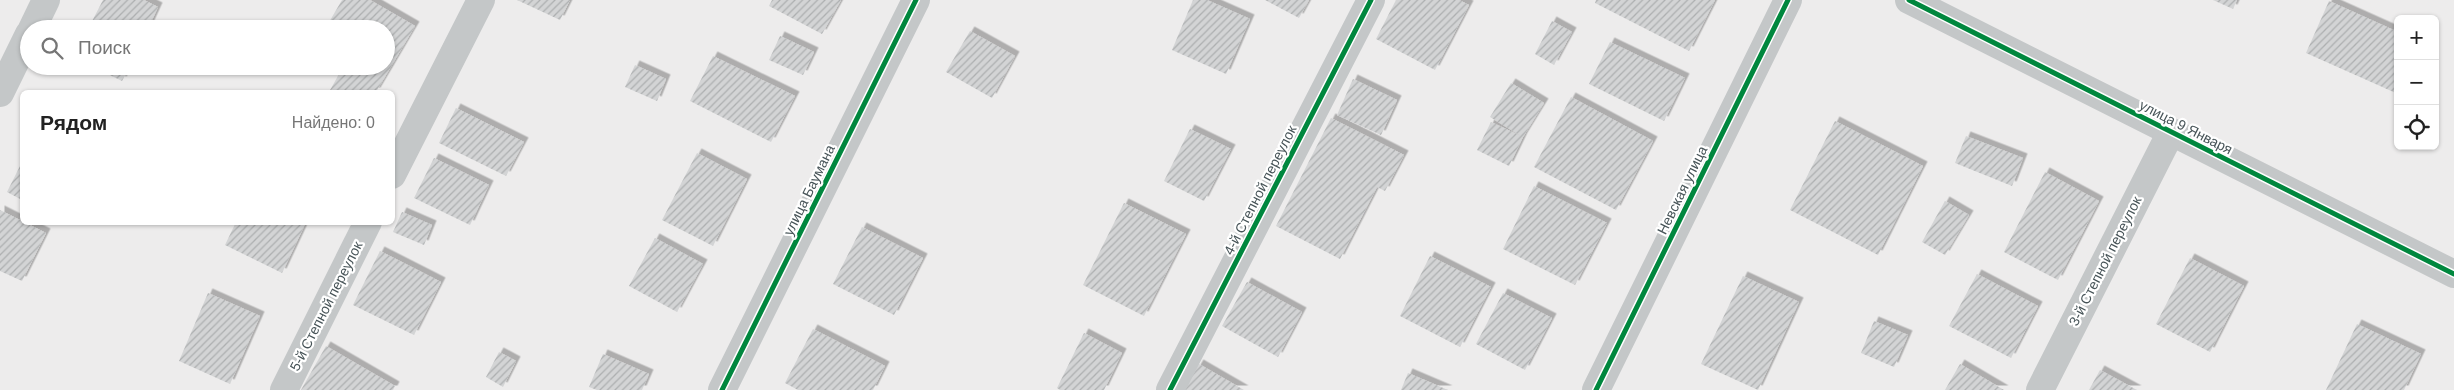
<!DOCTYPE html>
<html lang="ru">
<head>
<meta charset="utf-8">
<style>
	:root { --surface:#fff; --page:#f2f2f2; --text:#222; --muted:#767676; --line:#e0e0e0 }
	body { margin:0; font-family:Arial,sans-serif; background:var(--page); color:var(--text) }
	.controls { position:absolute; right:15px; top:15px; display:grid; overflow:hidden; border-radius:8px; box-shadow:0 1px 4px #0004 }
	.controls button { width:45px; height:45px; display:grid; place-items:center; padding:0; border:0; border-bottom:1px solid var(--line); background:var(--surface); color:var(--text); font:25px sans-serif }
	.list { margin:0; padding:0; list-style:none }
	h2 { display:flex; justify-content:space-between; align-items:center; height:65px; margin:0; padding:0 20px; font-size:21px }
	h2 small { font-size:16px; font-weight:400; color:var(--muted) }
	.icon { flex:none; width:28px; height:28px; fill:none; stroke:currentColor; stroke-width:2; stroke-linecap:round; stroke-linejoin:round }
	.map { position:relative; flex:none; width:2454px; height:390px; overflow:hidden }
	.search { position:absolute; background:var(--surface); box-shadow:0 1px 4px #0004; left:20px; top:20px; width:375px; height:55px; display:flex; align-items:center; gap:12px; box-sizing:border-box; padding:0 18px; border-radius:28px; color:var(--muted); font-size:19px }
	.panel { position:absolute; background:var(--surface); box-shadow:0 1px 4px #0004; left:20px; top:90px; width:375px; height:135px; border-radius:8px }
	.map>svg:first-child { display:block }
	.building { fill:url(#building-hatch); filter:url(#shadow) }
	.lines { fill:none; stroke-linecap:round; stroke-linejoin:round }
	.minor { stroke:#c4c7c8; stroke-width:28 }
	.cycleway-casing { stroke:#fff; stroke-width:8 }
	.cycleway { stroke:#00873e; stroke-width:5 }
	.labels { text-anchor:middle; stroke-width:4.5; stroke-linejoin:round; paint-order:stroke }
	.street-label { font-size:14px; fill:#465357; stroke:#fff }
</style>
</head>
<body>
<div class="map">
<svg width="2454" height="390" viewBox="0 0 2454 390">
	<defs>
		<pattern id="building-hatch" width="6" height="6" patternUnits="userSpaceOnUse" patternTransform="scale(1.25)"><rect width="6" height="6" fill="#d3d4d5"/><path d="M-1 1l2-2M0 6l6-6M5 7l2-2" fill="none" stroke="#adafb0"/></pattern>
		<filter id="shadow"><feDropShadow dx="4.5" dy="-4.5" stdDeviation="0" flood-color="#0004"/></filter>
	</defs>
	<rect width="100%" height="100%" fill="#edecec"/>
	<!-- building -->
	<g class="building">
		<polygon points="103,0 144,0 158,7 148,29 88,29"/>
		<polygon points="342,0 370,0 415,26 376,92 329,92 339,74 326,66 386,66 386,29 325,29"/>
		<polygon points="517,0 570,0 560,20"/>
		<polygon points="772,0 841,0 822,34 769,6"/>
		<polygon points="1193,0 1207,0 1250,19 1226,74 1172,50"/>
		<polygon points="1265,0 1309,0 1299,18"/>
		<polygon points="1396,0 1459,0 1469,5 1435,70 1376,39"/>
		<polygon points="1596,0 1715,0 1689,51 1595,3"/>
		<polygon points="2213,0 2237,0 2233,9"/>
		<polygon points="2329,1 2398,32 2398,94 2306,53"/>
		<polygon points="1552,21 1572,32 1554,65 1535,54"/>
		<polygon points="970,31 1015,56 992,98 946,72"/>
		<polygon points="780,36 814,52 803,75 769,60"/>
		<polygon points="1610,42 1685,78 1664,121 1589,84"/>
		<polygon points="713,56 795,96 771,142 690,101"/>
		<polygon points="635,65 666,79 657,101 625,87"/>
		<polygon points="91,66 130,66 122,81"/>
		<polygon points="1353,79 1397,100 1381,135 1337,115"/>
		<polygon points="1511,83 1544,103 1523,137 1509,166 1477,150 1491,122 1521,136 1490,117"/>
		<polygon points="1571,97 1653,141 1616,210 1534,167"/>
		<polygon points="456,108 524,142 506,176 439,143"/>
		<polygon points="1331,118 1404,155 1385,191 1377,187 1340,259 1276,226"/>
		<polygon points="1835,121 1923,166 1878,255 1790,210"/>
		<polygon points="1190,129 1231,149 1204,201 1164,181"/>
		<polygon points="1966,136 2023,158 2012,186 1955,163"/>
		<polygon points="697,153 747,179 713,246 662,220"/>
		<polygon points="434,158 489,185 470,225 414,198"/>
		<polygon points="22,162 22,200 7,192"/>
		<polygon points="2045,172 2099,201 2058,280 2004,252"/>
		<polygon points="1534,186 1607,223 1575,285 1503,249"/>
		<polygon points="1945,201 1969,215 1945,255 1922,242"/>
		<polygon points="1124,203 1186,234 1144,316 1083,285"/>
		<polygon points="0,210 46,233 22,281 0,271"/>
		<polygon points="402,212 432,225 424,245 393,232"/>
		<polygon points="236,222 306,222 282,273 225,245"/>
		<polygon points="862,227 923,258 894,315 833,284"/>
		<polygon points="655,238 703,264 677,312 629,286"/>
		<polygon points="380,251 441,282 414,335 353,305"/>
		<polygon points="1430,256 1491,287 1460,347 1400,316"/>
		<polygon points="2190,258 2244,286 2210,352 2156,324"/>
		<polygon points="1977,274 2038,306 2011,358 1949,326"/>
		<polygon points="1743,276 1799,302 1758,390 1701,364"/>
		<polygon points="1247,282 1302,312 1278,357 1222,326"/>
		<polygon points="208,293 260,316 230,384 179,361"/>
		<polygon points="1503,293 1552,318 1525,370 1476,344"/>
		<polygon points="1874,321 1908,335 1894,367 1861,353"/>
		<polygon points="2357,324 2421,354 2404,390 2326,390"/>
		<polygon points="813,329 885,366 873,390 798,390 785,383"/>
		<polygon points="1084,333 1122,353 1104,390 1060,390 1057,388"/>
		<polygon points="326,346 395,386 393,390 301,390"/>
		<polygon points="499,352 516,361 503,387 486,377"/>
		<polygon points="603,354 649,374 642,390 597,390 589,387"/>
		<polygon points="1199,364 1244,390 1184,390"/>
		<polygon points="1960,364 2004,390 1945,390"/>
		<polygon points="2100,370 2137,390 2089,390"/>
		<polygon points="1408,373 1448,390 1401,390"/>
	</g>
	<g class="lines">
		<!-- minor -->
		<g class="minor">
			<polyline points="1909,0 2454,274"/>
			<polyline points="32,29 46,0"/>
			<polyline points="0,93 29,34"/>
			<polyline points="392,175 481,0"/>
			<polyline points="284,390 368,222"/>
			<polyline points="722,390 916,0"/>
			<polyline points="1170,390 1371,0"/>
			<polyline points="1596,390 1788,0"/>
			<polyline points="2040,390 2171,132"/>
		</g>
		<defs>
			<g id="cycleway">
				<polyline points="1909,0 2454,274"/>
				<polyline points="722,390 916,0"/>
				<polyline points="1170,390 1371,0"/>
				<polyline points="1596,390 1788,0"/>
			</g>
		</defs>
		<!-- cycleway casing -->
		<use href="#cycleway" class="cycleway-casing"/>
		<!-- cycleway -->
		<use href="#cycleway" class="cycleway"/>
	</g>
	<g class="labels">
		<!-- street labels -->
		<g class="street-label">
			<text transform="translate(2186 127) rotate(27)" y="5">улица 9 Января</text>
			<text transform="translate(809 190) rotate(-64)" y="5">улица Баумана</text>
			<text transform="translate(1260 190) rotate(-63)" y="5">4-й Степной переулок</text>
			<text transform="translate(1682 190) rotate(-64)" y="5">Невская улица</text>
			<text transform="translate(2105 261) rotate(-63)" y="5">3-й Степной переулок</text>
			<text transform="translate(326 306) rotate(-63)" y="5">5-й Степной переулок</text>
		</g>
	</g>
</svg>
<div class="controls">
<button>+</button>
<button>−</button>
<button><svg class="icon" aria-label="locate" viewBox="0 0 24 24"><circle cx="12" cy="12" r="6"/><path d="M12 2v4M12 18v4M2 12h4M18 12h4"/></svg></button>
</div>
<div class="search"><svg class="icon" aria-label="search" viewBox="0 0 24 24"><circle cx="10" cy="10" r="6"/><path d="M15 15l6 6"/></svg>Поиск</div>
<section class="panel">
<h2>Рядом<small>Найдено: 0</small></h2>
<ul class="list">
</ul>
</section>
</div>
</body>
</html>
